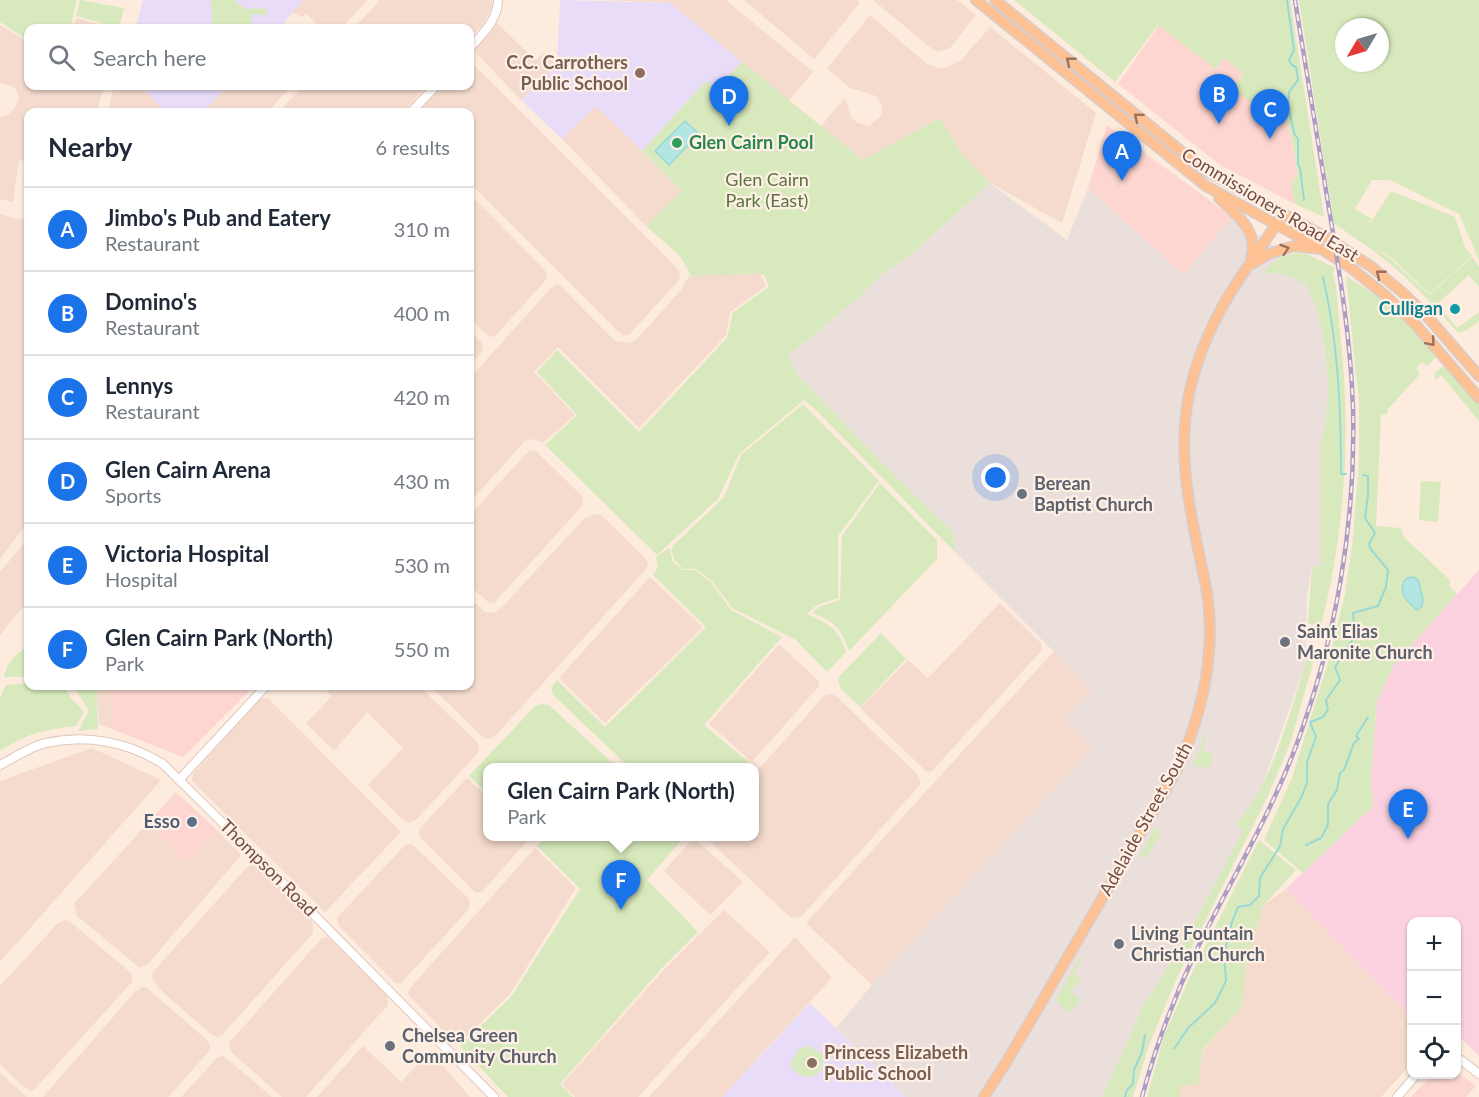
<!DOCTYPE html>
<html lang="en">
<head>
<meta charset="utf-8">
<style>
	:root { --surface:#fff; --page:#f2f2f3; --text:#1f2937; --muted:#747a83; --line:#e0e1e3; --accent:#1a73e8 }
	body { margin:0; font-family:Lato,sans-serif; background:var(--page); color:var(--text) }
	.controls { position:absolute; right:18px; bottom:18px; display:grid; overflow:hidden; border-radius:12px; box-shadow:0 2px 4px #0004 }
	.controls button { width:54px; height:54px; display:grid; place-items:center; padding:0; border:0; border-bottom:2px solid var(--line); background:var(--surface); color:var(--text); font:30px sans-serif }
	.compass { position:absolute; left:1335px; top:18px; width:54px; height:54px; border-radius:50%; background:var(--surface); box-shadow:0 2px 4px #0004; rotate:232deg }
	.you { position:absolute; left:996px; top:478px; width:21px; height:21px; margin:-15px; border:4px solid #fff; border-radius:50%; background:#1a73e8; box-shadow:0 0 0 9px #1a73e833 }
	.badge { display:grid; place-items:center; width:39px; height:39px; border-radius:50%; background:var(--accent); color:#fff; font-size:20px; font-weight:700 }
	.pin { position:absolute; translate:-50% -50px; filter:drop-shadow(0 2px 3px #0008) }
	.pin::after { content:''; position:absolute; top:32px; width:21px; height:18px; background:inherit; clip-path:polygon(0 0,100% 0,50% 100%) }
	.popup { position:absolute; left:483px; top:763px; width:276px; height:78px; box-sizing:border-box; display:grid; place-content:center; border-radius:12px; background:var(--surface); filter:drop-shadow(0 2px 4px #0005); font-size:20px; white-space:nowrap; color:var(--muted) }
	.popup b { font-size:22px; color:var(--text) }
	.popup::after { content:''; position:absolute; left:50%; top:100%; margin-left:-12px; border:12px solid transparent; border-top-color:var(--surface) }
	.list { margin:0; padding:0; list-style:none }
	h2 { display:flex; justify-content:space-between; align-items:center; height:78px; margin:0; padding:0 24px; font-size:26px }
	h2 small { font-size:20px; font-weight:400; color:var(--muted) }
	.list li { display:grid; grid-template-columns:39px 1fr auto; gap:18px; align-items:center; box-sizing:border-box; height:84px; padding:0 24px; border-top:2px solid var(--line) }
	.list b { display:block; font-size:22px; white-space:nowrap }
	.list p { margin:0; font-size:20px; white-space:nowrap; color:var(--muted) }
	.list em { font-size:20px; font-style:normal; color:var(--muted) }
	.icon { flex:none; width:33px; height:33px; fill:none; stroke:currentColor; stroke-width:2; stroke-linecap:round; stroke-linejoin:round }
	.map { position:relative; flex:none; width:1479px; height:1097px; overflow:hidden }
	.search { position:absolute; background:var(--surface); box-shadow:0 2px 4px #0004; left:24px; top:24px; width:450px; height:66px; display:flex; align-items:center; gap:15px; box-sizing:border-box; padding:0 21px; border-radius:12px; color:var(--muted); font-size:22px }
	.panel { position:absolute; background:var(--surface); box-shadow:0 2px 4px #0004; left:24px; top:108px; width:450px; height:582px; border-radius:12px }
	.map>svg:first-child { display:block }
	.residential { fill:#f4dbcd }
	.commercial { fill:#fed6d1 }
	.industrial { fill:#eadfdb }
	.education { fill:#e8dcf8 }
	.medical { fill:#fbd1df }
	.green { fill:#d8eabd; fill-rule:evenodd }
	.water { fill:#b3e6e3; stroke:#99d8d5; stroke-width:1.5 }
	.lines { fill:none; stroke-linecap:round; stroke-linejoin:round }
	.stream { stroke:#99d8d5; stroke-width:2 }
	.minor-casing { stroke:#e2c7be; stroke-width:10 }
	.major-casing { stroke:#d8cdcb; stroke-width:12 }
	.minor { stroke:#fff; stroke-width:8 }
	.major { stroke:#fec194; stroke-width:9 }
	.rail-casing { stroke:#ab9ec5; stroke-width:4.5 }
	.rail { stroke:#fff0e5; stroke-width:2; stroke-dasharray:7; stroke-linecap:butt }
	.oneway { stroke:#9d705d }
	.education-dot { fill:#8d6e63; stroke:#fff0e5; stroke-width:2 }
	.leisure-dot { fill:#2e9e5b; stroke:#fff0e5; stroke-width:2 }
	.culture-dot { fill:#0f9aa8; stroke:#fff0e5; stroke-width:2 }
	.worship-dot { fill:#6b7280; stroke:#fff0e5; stroke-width:2 }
	.service-dot { fill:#5c6f8a; stroke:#fff0e5; stroke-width:2 }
	.labels { text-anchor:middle; stroke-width:4.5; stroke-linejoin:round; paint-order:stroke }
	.education-label { font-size:18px; font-weight:bold; fill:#785e54; stroke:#fff0e5; text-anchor:end }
	.leisure-label { font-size:18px; font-weight:bold; fill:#27864d; stroke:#fff0e5; text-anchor:start }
	.park-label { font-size:18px; fill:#58743c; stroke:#fff0e5 }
	.street-label { font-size:18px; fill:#734d46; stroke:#fff0e5 }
	.culture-label { font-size:18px; font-weight:bold; fill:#0d838f; stroke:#fff0e5; text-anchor:end }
	.worship-label { font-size:18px; font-weight:bold; fill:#5b616d; stroke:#fff0e5; text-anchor:start }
	.service-label { font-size:18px; font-weight:bold; fill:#4e5e75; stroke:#fff0e5; text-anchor:end }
</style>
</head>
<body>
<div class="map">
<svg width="1479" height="1097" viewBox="0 0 1479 1097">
	<rect width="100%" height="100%" fill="#fdebde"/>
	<!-- residential -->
	<g class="residential">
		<polygon points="303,0 368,0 341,28 321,28 306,14 303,17 292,13"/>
		<polygon points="380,0 492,0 492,8 484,23 470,38 470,28 354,28"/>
		<polygon points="605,0 726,0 813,72 789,101 670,3"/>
		<polygon points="744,0 858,0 859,4 814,59"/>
		<polygon points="873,0 957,0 976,15 950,48 938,52 932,49"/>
		<polygon points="870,15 927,64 938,68 948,67 961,60 990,27 1096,113 1062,223 990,183 963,156 940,118 863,160 821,126 845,98 851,117 858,123 869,126 880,117 882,111 882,105 876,96 850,88 827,69"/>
		<polygon points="76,18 114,28 73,28"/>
		<polygon points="497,23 535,60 544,53 557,65 521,100 476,53 477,46"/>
		<polygon points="0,25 28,42 28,86 104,86 97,112 28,112 28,162 19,160 13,202 0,199 0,117 9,114 15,108 19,98 16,89 9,85 0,83"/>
		<polygon points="470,61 677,268 680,273 679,280 629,335 622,335 470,183 470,112 417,112 441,86 470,86"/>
		<polygon points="114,86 141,86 165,112 108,112"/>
		<polygon points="228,86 292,86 267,112 203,112"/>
		<polygon points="303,86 427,86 403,112 279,112"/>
		<polygon points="596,106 682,191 646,226 562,139"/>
		<polygon points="470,194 545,270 547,275 545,281 495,336 490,337 470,319"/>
		<polygon points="0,214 22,220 28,214 28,522 0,559"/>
		<polygon points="761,274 766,286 730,312 726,335 639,428 558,347 534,372 575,415 543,443 532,439 525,441 470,502 470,378 551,288 556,285 561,286 615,341 629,343 636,340 681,290 689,276"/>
		<polygon points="470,331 481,342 483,347 481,353 470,365"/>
		<polygon points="535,450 582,496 583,505 495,602 489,603 470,586 470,515 524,456 529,451"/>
		<polygon points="594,514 601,515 645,558 648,563 647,568 496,735 489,739 484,738 430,686 470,686 470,598 485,612 495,613 502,607 585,518"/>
		<polygon points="28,539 28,601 0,635 0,572"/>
		<polygon points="650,577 703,627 605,723 559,678"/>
		<polygon points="1000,603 1041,643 1042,650 932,771 927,772 860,708 908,660 928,678"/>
		<polygon points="779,644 819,681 819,686 752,762 709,724"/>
		<polygon points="1055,650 1093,690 1093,748 872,985 806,923"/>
		<polygon points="97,686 110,686 114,730 99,724"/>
		<polygon points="322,686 419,686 477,742 479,748 477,754 416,820 409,823 404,821 368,785 403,748 367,712 334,751 306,723 332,696"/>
		<polygon points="831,694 836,696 917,774 920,780 920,785 801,917 791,918 705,837 754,836 755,773 825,695"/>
		<polygon points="260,698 269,699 401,832 325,912 192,781 193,774"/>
		<polygon points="92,748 161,780 0,962 0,781"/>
		<polygon points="467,778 487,796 488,836 531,837 482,892 475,892 421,838 419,834 420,828"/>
		<polygon points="147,824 187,861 217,830 241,855 147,965 140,968 77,916 74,904"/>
		<polygon points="697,841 743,882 710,915 664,871 690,842"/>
		<polygon points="408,844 412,844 468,898 470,903 468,910 401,983 395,983 339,926 337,918 405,845"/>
		<polygon points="535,848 576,888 510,994 458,1045 411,998 408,993 410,988"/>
		<polygon points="252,865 257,866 313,923 313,933 223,1034 218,1037 212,1035 166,995 155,983 152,977 153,972 247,867"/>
		<polygon points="1286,889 1411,1017 1411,1064 1381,1097 1179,1097 1181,1086 1198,1084 1203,1050 1242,1007 1246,965 1263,906"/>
		<polygon points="724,910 770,952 638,1097 575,1097 562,1084 664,970"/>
		<polygon points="65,920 69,921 131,973 132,978 132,982 33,1091 25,1088 0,1064 0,986 58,923"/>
		<polygon points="326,937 329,938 387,995 388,1005 306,1097 282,1097 231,1052 229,1043 321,939"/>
		<polygon points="795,937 832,978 722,1097 649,1097"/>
		<polygon points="142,987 147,988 208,1041 210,1047 210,1050 168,1097 43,1097 135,992"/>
		<polygon points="363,1046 401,1082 430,1051 470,1097 317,1097"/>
		<polygon points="222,1056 225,1057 272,1097 181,1097 217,1058"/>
		<polygon points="0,1073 27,1097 0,1097"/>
	</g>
	<!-- commercial -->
	<g class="commercial">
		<polygon points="1159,25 1215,68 1225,57 1244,73 1233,88 1268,117 1288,122 1298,174 1291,183 1295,204 1220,165 1118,84"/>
		<polygon points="1107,125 1232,217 1184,275 1088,188"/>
		<polygon points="110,686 254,686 183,757 114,730"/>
		<polygon points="176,792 217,830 187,861 147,824"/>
		<polygon points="1457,1072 1476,1086 1466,1097 1411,1097 1432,1075 1456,1074"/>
	</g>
	<!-- industrial -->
	<polygon class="industrial" points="990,183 1067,240 1088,188 1184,275 1232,217 1298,263 1318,313 1325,347 1328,385 1326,421 1321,442 1321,568 1312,567 1307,597 1305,665 1262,786 1249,809 1237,823 1243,831 1195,921 1143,1007 1102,1097 906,1097 836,1028 872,985 1093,748 1064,719 1092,690 955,552 953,532 899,480 796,373 788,356 858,298 881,275 913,253"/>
	<!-- education -->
	<g class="education">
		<polygon points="143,0 303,0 280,28 136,28"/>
		<polygon points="560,0 670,3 742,62 715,89 706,81 642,151 596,106 562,139 521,100 557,65"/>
		<polygon points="141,86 228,86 203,112 165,112"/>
		<polygon points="810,1003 906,1097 722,1097"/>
	</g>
	<!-- medical -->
	<polygon class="medical" points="1479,570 1479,1056 1457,1034 1456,922 1412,922 1411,1017 1286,889 1373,806 1371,779 1377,701 1393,666"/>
	<!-- green -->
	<g class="green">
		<polygon points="0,0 77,0 70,28 28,28 28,40 0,22"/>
		<polygon points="80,0 124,8 119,28 76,16"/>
		<polygon points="211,0 234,0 246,9 265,8 268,15 251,14 252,28 212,28"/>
		<polygon points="1014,0 1290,0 1324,217 1295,204 1291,183 1298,174 1291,135 1282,102 1268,117 1233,88 1244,74 1225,58 1216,69 1158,25 1115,82"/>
		<path d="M1299 0H1479V260L1459 214 1390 180H1372L1355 209 1372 219 1363 227 1371 222 1391 191 1455 217 1465 247 1472 256 1429 294 1394 260 1372 246 1393 261 1429 295 1472 257 1479 267V287L1469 275 1437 304 1457 328 1479 312V321L1467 330 1458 333C1426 297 1394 262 1353 237 1346 232 1341 227 1334 224ZM1344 27H1380V63H1344Z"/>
		<polygon points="742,62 863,160 940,118 963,156 990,183 913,253 881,275 858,298 788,356 796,373 899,480 953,532 955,552 816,410 804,400 739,454 718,499 657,555 545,445 577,415 537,372 557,350 639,432 727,338 733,312 769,287 765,276 761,274 691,276 680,256 646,226 682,191 642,151 706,81 715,89"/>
		<path d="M1297 253 1307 254 1335 268 1333 273C1338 291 1338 313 1340 332 1352 433 1345 536 1319 633L1315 632V625L1308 624 1312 566 1321 567V442L1326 421 1328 385 1325 347 1318 313 1299 266 1305 285 1289 276 1269 272 1259 279C1270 265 1279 255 1297 253Z"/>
		<polygon points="1346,276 1394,307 1434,351 1435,358 1427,366 1422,362 1416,368 1420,374 1388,409 1387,414 1381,415 1376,526 1400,528 1405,538 1451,581 1449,586 1457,594 1393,666 1377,701 1371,779 1373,806 1303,873 1264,840 1292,778 1330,656 1345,594 1353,538 1359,460 1359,403"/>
		<polygon points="1442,367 1450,370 1479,403 1479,421 1441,375 1435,380 1435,373"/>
		<path d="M803 404 879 481 838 536V598L817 605 807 614C831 626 836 625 846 652L827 672 796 640 732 608 712 581 696 569H683L675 561 671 550 675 544 724 497 741 455Z"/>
		<polygon points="1421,481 1441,482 1438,522 1419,520"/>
		<path d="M880 483 937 540V559L849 651C841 628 834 621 812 613L818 607 840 600 842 536Z"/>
		<polygon points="669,548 673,562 683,570 695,570 711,582 731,610 782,637 704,725 750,763 746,767 629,767 553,695 551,688 557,680 605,727 706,627 653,575 658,567 656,557"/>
		<polygon points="881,633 906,659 860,707 840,688 838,678"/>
		<path d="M28 646V677H4C6 662 16 654 28 646Z"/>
		<path d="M1306 654 1315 656 1290 744 1267 798 1179 973 1149 1045 1133 1097H1102L1143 1007 1195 921 1243 831 1236 823C1273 783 1288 717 1305 666Z"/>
		<path d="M28 683V686H64L71 698 84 712 76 726C43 730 28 733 0 751V697L6 685Z"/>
		<polygon points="73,686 97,686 98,729 78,731 89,710"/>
		<polygon points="541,704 549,705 617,767 488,768 487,793 469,776 535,706"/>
		<polygon points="1206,732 1208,732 1202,750 1213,755 1209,769 1198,765 1197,767 1193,765"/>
		<polygon points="1155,828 1161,832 1146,859 1140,855"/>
		<polygon points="546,837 684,837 647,880 698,932 662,968 560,1084 573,1097 508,1097 460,1046 511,997 580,889 537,846"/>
		<polygon points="1259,840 1296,870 1263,906 1246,965 1242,1007 1203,1049 1198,1084 1181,1086 1179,1097 1147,1097 1164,1036 1190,977"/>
		<polygon points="1080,957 1083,958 1074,973 1081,978 1071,991 1081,1001 1068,1013 1056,1000"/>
		<path d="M808 1046 822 1053C828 1078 801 1086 790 1064L800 1048Z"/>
	</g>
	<!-- water -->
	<g class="water">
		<polygon points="685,121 699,134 669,165 655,151"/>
		<path d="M1414 577 1418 580 1423 599 1422 606 1417 610C1406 601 1396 591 1407 578Z"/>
	</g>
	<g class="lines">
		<!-- stream -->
		<g class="stream">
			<polyline points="1287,0 1294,50 1289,60 1292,65 1296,67 1298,80 1289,92 1288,105 1294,133 1298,139 1298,165 1300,168 1304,200"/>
			<path d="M1323 277C1338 342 1341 407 1341 474H1346"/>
			<polyline points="1306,845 1321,838 1324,833 1328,824 1328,804 1337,790 1340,773 1344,770 1354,743 1359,739 1356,736 1368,717"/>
			<polyline points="1174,1049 1188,1028 1215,1003 1226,981 1224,954 1232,922 1238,907 1250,905 1259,896 1260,878 1280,846 1283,829 1301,798 1307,783 1307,762 1316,737 1310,722 1323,717 1328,710 1326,700 1340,680 1335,667 1355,636 1353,613 1378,606 1386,587 1388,570 1370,548 1369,544 1375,533 1365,518 1368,495 1368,476 1363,475"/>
			<polyline points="1125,1097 1127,1090 1133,1084 1134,1070 1142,1052 1145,1035"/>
		</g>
		<defs>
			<g id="minor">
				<path d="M470 48C482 34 498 20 498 0"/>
				<polyline points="411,112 436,86"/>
				<path d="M0 765C14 758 31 746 46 743 87 734 128 742 163 764L253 853 494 1097"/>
				<polyline points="179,780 266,686"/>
				<polyline points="1456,1060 1461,1060 1479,1074"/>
				<polyline points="1397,1097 1417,1074"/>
			</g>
			<g id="major">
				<polyline points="976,0 1206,186 1323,250 1351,268 1385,295 1416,325 1479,398"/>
				<polyline points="995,0 1203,169 1327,238 1372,267 1403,293 1425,314 1479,376"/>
				<path d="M1219 198C1237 215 1259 231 1251 258"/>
				<polyline points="1254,263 1268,254 1294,246 1320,249"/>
				<path d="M984 1097 1007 1061 1176 772C1203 713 1218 647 1205 582 1192 519 1176 460 1189 394 1198 352 1218 310 1242 275 1256 255 1270 235 1282 214"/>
			</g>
		</defs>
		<!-- minor casing -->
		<use href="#minor" class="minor-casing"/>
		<!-- major casing -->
		<use href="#major" class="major-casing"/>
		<!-- minor -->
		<use href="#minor" class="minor"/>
		<!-- major -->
		<use href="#major" class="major"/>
		<defs>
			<path id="rail" d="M1142 1097C1156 1045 1175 995 1198 947 1231 880 1270 816 1296 746 1336 639 1356 523 1353 409 1351 342 1340 275 1329 209 1318 140 1306 70 1295 0"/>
		</defs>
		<!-- rail casing -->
		<use href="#rail" class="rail-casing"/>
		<!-- rail -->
		<use href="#rail" class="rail"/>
	</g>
	<!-- one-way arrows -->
	<defs><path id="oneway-chevron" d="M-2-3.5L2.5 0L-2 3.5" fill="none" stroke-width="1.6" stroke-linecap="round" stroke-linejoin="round" transform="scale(1.5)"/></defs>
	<g class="oneway">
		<use href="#oneway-chevron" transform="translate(1070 61) rotate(-141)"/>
		<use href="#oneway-chevron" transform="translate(1138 117) rotate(-140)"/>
		<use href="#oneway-chevron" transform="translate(1285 249) rotate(-17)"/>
		<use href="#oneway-chevron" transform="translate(1380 274) rotate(-141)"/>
		<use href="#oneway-chevron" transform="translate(1431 342) rotate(49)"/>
	</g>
	<!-- markers -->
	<g class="education-dot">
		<circle cx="640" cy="73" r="6"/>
		<circle cx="812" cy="1063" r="6"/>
	</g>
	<circle class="leisure-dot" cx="677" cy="143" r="6"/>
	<circle class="culture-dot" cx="1455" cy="309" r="6"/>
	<g class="worship-dot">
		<circle cx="1022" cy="494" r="6"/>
		<circle cx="1285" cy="642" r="6"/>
		<circle cx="1119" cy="944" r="6"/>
		<circle cx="390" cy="1046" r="6"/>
	</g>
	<circle class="service-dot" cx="192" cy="822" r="6"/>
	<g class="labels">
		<!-- education labels -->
		<g class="education-label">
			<text x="628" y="69">C.C. Carrothers<tspan x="628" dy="21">Public School</tspan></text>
			<text x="824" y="1059" text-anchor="start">Princess Elizabeth<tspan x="824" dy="21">Public School</tspan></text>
		</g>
		<!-- leisure labels -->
		<g class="leisure-label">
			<text x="689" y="149">Glen Cairn Pool</text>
		</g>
		<!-- park labels -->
		<g class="park-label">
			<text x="767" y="186">Glen Cairn<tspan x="767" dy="21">Park (East)</tspan></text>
		</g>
		<!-- street labels -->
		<g class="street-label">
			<text transform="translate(1270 205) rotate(31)" y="6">Commissioners Road East</text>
			<text transform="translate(1146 819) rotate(-61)" y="6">Adelaide Street South</text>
			<text transform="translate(268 868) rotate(45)" y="6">Thompson Road</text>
		</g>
		<!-- culture labels -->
		<g class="culture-label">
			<text x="1443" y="315">Culligan</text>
		</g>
		<!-- worship labels -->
		<g class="worship-label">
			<text x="1034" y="490">Berean<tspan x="1034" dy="21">Baptist Church</tspan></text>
			<text x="1297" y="638">Saint Elias<tspan x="1297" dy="21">Maronite Church</tspan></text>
			<text x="1131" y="940">Living Fountain<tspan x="1131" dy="21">Christian Church</tspan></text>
			<text x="402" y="1042">Chelsea Green<tspan x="402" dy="21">Community Church</tspan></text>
		</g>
		<!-- service labels -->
		<g class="service-label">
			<text x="180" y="828">Esso</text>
		</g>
	</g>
</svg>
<div class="controls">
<button>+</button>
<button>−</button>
<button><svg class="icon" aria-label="locate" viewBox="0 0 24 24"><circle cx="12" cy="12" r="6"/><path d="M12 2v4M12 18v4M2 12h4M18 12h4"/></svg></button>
</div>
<svg class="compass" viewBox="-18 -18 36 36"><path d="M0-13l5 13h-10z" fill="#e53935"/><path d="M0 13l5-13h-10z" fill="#747a83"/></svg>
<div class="you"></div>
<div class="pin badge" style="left:1122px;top:181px">A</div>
<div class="pin badge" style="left:1219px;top:124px">B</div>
<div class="pin badge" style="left:1270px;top:139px">C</div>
<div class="pin badge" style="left:729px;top:126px">D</div>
<div class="pin badge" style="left:1408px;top:839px">E</div>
<div class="pin badge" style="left:621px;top:910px">F</div>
<div class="popup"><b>Glen Cairn Park (North)</b>Park</div>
<div class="search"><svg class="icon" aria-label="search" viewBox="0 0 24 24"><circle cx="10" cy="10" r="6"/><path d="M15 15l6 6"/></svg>Search here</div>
<section class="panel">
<h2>Nearby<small>6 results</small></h2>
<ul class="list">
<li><span class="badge">A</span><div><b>Jimbo's Pub and Eatery</b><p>Restaurant</p></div><em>310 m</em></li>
<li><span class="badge">B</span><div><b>Domino's</b><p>Restaurant</p></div><em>400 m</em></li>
<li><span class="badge">C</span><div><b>Lennys</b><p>Restaurant</p></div><em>420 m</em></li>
<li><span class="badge">D</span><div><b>Glen Cairn Arena</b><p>Sports</p></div><em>430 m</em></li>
<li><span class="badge">E</span><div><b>Victoria Hospital</b><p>Hospital</p></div><em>530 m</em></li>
<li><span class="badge">F</span><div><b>Glen Cairn Park (North)</b><p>Park</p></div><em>550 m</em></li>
</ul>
</section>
</div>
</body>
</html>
